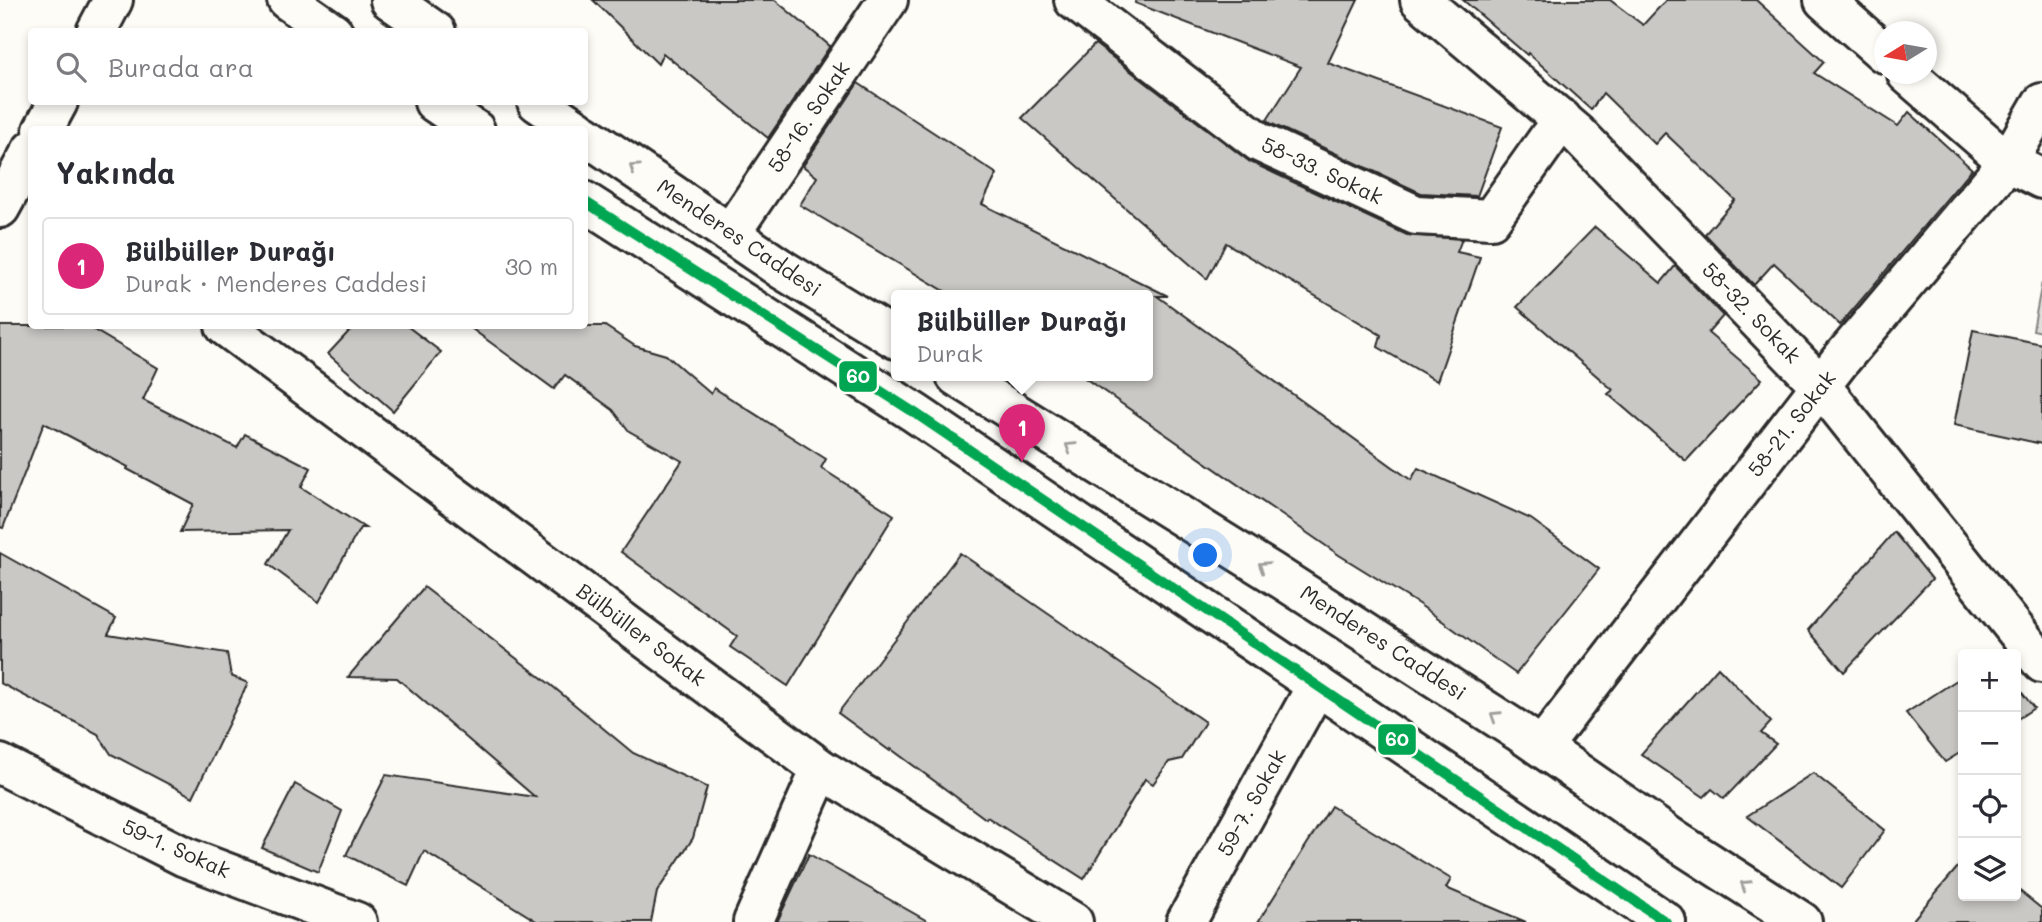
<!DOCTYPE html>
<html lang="tr">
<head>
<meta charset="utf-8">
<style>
	:root { --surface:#fff; --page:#f7f7f7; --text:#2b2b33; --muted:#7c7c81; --line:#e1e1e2; --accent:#db2777 }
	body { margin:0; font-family:Mali,sans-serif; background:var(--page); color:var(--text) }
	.controls { position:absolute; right:21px; bottom:21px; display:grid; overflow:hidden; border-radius:7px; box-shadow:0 4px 10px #0003 }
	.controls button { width:63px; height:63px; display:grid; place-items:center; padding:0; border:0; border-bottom:2px solid var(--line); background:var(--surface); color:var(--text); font:35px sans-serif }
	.compass { position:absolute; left:1874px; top:21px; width:63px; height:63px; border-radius:50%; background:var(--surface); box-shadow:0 4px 10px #0003; rotate:259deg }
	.you { position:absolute; left:1206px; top:556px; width:24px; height:24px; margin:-18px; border:5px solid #fff; border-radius:50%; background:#1a73e8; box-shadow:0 0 0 10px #1a73e833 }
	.badge { display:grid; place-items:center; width:46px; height:46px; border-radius:50%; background:var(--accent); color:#fff; font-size:23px; font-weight:700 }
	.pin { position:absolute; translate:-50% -58px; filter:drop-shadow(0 2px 4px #0008) }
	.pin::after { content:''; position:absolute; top:37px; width:24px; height:21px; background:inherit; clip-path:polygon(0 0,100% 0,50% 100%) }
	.popup { position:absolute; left:891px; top:290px; width:262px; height:91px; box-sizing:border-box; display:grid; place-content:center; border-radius:7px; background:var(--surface); filter:drop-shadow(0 2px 5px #0005); font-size:23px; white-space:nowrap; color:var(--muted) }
	.popup b { font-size:26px; color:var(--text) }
	.popup::after { content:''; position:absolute; left:50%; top:100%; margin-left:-14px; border:14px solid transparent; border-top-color:var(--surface) }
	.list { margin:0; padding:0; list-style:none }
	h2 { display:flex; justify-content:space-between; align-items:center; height:91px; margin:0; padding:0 28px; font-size:30px }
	h2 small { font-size:23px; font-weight:400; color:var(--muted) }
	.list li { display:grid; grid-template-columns:46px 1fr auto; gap:21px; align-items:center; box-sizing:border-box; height:98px; margin:0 14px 14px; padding:0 14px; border:2px solid var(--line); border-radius:7px }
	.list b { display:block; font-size:26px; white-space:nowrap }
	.list p { margin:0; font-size:23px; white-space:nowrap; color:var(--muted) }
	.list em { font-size:23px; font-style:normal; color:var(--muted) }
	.icon { flex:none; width:38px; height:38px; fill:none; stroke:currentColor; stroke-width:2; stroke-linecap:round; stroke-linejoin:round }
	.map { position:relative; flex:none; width:2042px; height:922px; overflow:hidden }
	.search { position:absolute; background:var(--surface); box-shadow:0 4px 10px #0003; left:28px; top:28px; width:560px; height:77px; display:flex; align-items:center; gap:18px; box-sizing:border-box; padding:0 24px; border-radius:7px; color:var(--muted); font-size:26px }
	.panel { position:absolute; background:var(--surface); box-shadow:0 4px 10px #0003; left:28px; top:126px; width:560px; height:203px; border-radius:7px }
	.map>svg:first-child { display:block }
	.green { fill:#dfdeda; stroke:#858482; stroke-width:2 }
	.building { fill:#c9c8c4; stroke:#2b2b2b; stroke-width:2 }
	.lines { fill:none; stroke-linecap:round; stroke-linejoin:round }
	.minor-casing { stroke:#2b2b2b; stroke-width:44 }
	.primary-casing { stroke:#2b2b2b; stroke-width:44 }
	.minor { stroke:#fdfcf7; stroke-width:38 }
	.primary { stroke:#fdfcf7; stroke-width:38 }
	.bus-1-casing { stroke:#fdfcf7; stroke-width:16 }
	.bus-1 { stroke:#00a651; stroke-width:10 }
	.oneway { stroke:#9e9e9b }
	.labels { text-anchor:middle; stroke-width:7; stroke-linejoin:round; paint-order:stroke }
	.street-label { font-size:21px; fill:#2b2b2b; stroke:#fdfcf7 }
	.line-badge { stroke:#fdfcf7; stroke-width:2.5 }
	.badge-label { font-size:19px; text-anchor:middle; font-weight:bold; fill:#fff }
</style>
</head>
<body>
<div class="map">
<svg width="2042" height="922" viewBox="0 0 2042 922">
	<rect width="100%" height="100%" fill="#fdfcf7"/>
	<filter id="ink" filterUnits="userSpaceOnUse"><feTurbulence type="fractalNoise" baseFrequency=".0143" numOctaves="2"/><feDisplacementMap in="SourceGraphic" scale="14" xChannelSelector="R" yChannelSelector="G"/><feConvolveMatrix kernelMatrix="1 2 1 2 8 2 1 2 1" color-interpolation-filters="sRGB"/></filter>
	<g filter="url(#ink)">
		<!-- green -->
		<polygon class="green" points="2042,282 2042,332 2033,330"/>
		<!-- building -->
		<g class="building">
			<polygon points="593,0 775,0 830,46 768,138 663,53 658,64"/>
			<polygon points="1136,0 1358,0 1328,63 1502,127 1477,196 1421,193 1270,123 1267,120 1301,67 1135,3"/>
			<polygon points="1463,0 1610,0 1643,25 1666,0 1756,0 1824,62 1814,73 1898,126 1909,112 1972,169 1840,325 1774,263 1754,285 1705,234 1735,200 1665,133 1655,144 1603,93 1591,110 1528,53 1527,55"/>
			<polygon points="1095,44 1250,162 1407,235 1462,239 1457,252 1480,257 1437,381 1378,347 1381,335 1226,243 1207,279 1022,118"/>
			<polygon points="858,83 997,174 982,204 1168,296 1157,296 1411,480 1418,468 1531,519 1599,569 1516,674 1420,605 1339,555 1082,376 1148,376 1148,296 953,296 800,205 817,177 803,166"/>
			<polygon points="1595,227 1661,283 1675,266 1723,316 1708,333 1762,379 1686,461 1608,394 1613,390 1517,307"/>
			<polygon points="0,326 87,326 158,368 143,400 237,448 245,434 311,468 301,487 365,528 360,528 319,602 268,564 288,530 180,532 193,504 127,469 128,467 44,423 3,528 0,527"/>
			<polygon points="354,326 407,326 441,352 393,411 328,354"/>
			<polygon points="468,326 605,326 635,346 666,355 711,394 714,388 826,459 821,468 894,515 788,686 730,647 737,636 621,552 682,461 629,431 613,410 565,375 554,389"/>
			<polygon points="1973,330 2042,344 2042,444 1954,425"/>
			<polygon points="1894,532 1932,579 1844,672 1808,630"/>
			<polygon points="0,553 116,618 108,634 227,653 231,676 248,683 193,797 111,754 98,734 0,683"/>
			<polygon points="960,553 1205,722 1182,759 1169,762 1153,784 1145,779 1084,879 987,817 986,819 891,749 890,751 838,713"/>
			<polygon points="424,587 551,685 633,753 707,787 693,838 657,892 651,922 538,922 424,851 408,886 346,855 386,775 535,797 397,678 348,677"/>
			<polygon points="1718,667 1771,722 1761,733 1776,744 1724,799 1712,789 1704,797 1641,754"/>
			<polygon points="1963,676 1963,751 1945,762 1906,713"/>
			<polygon points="2016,685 2034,708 2016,720"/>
			<polygon points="1813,773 1885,830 1841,888 1747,816"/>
			<polygon points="295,784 342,811 318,872 262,848"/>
			<polygon points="1331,806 1451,879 1446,888 1526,922 1258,922"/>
			<polygon points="809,854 929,922 777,922"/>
			<polygon points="1963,861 1963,896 2016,896 2016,888 2042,909 2042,922 1911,922"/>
		</g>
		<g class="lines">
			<defs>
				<g id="minor">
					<polyline points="1074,0 1259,142 1416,215 1491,219 1562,119"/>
					<polyline points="1420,0 1577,133 1821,386 2042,663"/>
					<polyline points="1824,0 1884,53"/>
					<polyline points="96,32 113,0"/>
					<polyline points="1907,74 2008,162 2042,179"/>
					<polyline points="43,130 58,102"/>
					<polyline points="0,208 32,150"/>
					<polyline points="730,234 888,0"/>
					<polyline points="225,326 821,769 1073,922"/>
					<polyline points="1542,747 1839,362 2008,162 2042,103"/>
					<polyline points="0,764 185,857 357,922"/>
					<polyline points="753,922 821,769"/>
					<polyline points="1186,922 1317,685"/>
				</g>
				<g id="primary">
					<polyline points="287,0 333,32"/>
					<polyline points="390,0 436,32"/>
					<polyline points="434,102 475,130"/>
					<polyline points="537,102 578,130"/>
					<polyline points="584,134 783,270 896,339"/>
					<polyline points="584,201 915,413 1666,922"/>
					<polyline points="956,376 1271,572 1518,731 1676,841 1802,922"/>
				</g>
			</defs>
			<!-- minor casing -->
			<use href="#minor" class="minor-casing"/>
			<!-- primary casing -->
			<use href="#primary" class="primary-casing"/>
			<!-- minor -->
			<use href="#minor" class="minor"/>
			<!-- primary -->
			<use href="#primary" class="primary"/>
			<defs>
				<polyline id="bus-1" points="584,201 915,413 1666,922"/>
			</defs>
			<!-- bus-1 casing -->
			<use href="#bus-1" class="bus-1-casing"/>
			<!-- bus-1 -->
			<use href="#bus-1" class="bus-1"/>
		</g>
		<!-- one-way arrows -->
		<defs><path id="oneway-chevron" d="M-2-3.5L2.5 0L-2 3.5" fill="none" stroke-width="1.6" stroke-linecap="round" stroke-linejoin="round" transform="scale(1.75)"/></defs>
		<g class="oneway">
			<use href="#oneway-chevron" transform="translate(634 168) rotate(-146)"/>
			<use href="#oneway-chevron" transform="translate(1070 447) rotate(-148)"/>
			<use href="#oneway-chevron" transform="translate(1263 566) rotate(-148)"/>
			<use href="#oneway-chevron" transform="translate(1495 716) rotate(-147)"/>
			<use href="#oneway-chevron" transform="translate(1745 885) rotate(-147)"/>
		</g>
	</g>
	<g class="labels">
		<!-- street labels -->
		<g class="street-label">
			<text transform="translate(809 117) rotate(-56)" y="7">58-16. Sokak</text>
			<text transform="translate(1322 171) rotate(25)" y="7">58-33. Sokak</text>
			<text transform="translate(739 238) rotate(34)" y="7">Menderes Caddesi</text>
			<text transform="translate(1751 313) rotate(46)" y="7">58-32. Sokak</text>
			<text transform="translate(1792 424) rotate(-52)" y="7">58-21. Sokak</text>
			<text transform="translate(641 635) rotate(37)" y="7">Bülbüller Sokak</text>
			<text transform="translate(1383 643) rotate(33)" y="7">Menderes Caddesi</text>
			<text transform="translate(1252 803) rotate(-61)" y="7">59-7. Sokak</text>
			<text transform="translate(176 849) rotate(24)" y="7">59-1. Sokak</text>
		</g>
	</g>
	<g class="line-badge">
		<rect x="838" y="360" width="40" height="33" rx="7" fill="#00a651"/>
		<rect x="1377" y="723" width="40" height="33" rx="7" fill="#00a651"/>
	</g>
	<g class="badge-label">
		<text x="858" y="383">60</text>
		<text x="1397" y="746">60</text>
	</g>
</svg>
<div class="controls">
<button>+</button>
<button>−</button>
<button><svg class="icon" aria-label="locate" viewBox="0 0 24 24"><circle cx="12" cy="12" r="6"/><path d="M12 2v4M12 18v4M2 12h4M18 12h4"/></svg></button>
<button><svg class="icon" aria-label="layers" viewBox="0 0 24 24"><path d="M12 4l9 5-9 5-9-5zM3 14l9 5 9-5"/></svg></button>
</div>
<svg class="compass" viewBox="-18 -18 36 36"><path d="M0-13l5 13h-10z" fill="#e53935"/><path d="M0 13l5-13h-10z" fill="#7c7c81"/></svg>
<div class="you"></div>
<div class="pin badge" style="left:1022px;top:462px">1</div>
<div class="popup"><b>Bülbüller Durağı</b>Durak</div>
<div class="search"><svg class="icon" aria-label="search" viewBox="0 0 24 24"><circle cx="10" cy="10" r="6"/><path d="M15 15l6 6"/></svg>Burada ara</div>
<section class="panel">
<h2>Yakında<small></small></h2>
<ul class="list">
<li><span class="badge">1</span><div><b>Bülbüller Durağı</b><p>Durak · Menderes Caddesi</p></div><em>30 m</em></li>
</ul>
</section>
</div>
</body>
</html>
